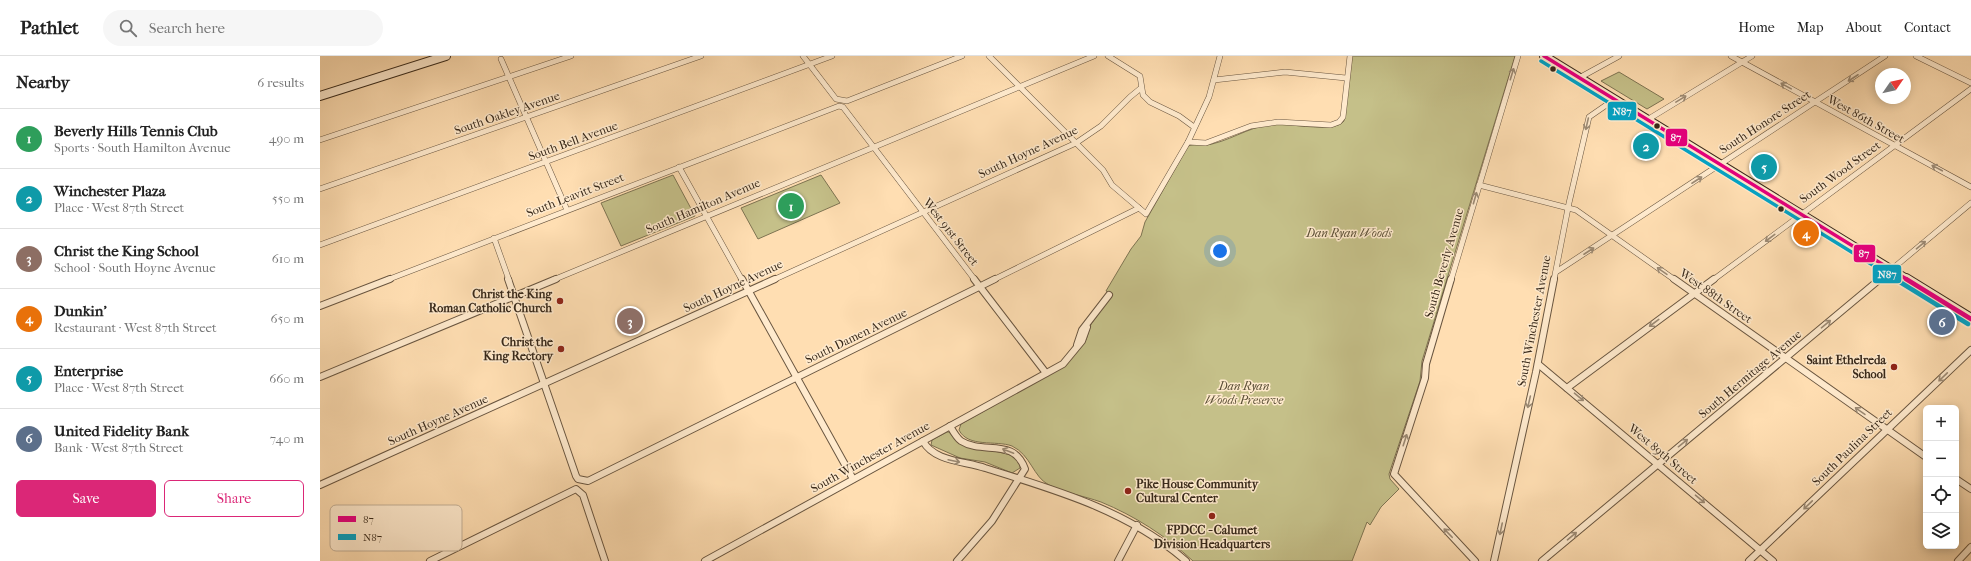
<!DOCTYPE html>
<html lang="en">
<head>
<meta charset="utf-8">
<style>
	:root { --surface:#fff; --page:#f6f6f6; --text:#222; --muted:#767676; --line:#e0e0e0; --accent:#db2777 }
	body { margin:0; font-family:"IM FELL French Canon",serif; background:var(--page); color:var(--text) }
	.controls { position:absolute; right:12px; bottom:12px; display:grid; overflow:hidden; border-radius:6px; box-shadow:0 2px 10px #0003 }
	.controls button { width:36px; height:36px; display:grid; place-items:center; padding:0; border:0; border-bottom:1px solid var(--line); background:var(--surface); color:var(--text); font:20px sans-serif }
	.compass { position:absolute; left:1555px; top:12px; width:36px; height:36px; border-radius:50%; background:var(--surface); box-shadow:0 2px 10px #0003; rotate:56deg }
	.you { position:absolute; left:900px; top:195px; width:14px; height:14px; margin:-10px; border:3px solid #fff; border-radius:50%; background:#1a73e8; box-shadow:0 0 0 6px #1a73e833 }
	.badge { display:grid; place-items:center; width:26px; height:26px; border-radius:50%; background:var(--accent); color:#fff; font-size:13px; font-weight:700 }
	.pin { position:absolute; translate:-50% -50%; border:2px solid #fff; box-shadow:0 1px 4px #0006 }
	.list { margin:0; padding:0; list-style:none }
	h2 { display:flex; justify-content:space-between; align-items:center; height:52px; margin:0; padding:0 16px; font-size:17px }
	h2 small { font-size:13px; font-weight:400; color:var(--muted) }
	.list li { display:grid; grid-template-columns:26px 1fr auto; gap:12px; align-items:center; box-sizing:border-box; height:60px; padding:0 16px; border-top:1px solid var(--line) }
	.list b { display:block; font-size:15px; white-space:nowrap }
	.list p { margin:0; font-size:13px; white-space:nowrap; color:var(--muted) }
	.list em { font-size:13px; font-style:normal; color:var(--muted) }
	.actions { display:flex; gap:8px; padding:12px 16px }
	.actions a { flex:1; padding:9px 0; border:1px solid var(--accent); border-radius:6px; text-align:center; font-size:14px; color:var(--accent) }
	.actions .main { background:var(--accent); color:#fff }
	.icon { flex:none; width:22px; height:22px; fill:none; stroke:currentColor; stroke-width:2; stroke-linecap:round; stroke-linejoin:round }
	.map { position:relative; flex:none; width:1651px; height:505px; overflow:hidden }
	header { display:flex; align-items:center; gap:24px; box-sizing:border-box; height:56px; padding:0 20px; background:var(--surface); border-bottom:1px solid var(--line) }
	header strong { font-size:19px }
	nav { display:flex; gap:22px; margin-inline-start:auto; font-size:14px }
	.search { width:280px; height:36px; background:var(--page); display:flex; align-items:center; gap:10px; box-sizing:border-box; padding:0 14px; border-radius:22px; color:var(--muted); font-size:15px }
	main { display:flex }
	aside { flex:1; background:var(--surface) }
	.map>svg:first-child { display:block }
	.green { fill:#c5c089; stroke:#7e7452 }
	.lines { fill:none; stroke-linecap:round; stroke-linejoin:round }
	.street-far1-casing { stroke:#6a5640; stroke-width:6 }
	.street-casing { stroke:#6a5640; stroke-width:8 }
	.secondary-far1-casing { stroke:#38291a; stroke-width:10 }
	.secondary-casing { stroke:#38291a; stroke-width:12 }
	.street-far1 { stroke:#ffeacd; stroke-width:5 }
	.street { stroke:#ffeacd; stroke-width:6 }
	.secondary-far1 { stroke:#ffeacd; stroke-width:8 }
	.secondary { stroke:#ffeacd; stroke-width:10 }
	.bus-1-far1-casing { stroke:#ffeacd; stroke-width:6 }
	.bus-1-casing { stroke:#ffeacd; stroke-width:8 }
	.bus-2-far1-casing { stroke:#ffeacd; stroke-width:6 }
	.bus-2-casing { stroke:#ffeacd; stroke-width:8 }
	.bus-1-far1 { stroke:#e5007d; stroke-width:3.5 }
	.bus-1 { stroke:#e5007d; stroke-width:4.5 }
	.bus-2-far1 { stroke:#03a3c5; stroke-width:3.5 }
	.bus-2 { stroke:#03a3c5; stroke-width:4.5 }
	.oneway { stroke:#9c8a74 }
	.bus-dot { fill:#38291a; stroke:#ffeacd; stroke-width:1.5 }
	.poi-dot { fill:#8f2418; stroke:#ffeacd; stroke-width:1.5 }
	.labels { text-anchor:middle; stroke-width:3; stroke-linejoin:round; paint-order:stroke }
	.street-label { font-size:12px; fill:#38291a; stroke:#ffeacd }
	.park-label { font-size:12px; font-style:italic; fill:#5b4f36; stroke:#ffeacd }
	.poi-label { font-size:12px; font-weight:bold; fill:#38291a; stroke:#ffeacd; text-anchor:end }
	.key { fill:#ffeacd; stroke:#c3b097; stroke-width:1 }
	.key-label { font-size:11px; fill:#38291a }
	.line-badge { stroke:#ffeacd; stroke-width:1.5 }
	.badge-label { font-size:11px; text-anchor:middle; font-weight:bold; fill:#fff }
</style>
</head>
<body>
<header>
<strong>Pathlet</strong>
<div class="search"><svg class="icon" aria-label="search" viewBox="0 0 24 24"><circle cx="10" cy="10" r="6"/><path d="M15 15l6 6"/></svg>Search here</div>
<nav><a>Home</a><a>Map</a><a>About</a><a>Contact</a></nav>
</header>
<main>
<aside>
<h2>Nearby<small>6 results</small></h2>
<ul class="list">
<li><span class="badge" style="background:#2e9e5b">1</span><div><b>Beverly Hills Tennis Club</b><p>Sports · South Hamilton Avenue</p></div><em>490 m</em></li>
<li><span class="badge" style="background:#0f9aa8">2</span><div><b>Winchester Plaza</b><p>Place · West 87th Street</p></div><em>550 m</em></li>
<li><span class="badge" style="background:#8d6e63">3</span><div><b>Christ the King School</b><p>School · South Hoyne Avenue</p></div><em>610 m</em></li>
<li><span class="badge" style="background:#e8710a">4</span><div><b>Dunkin'</b><p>Restaurant · West 87th Street</p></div><em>650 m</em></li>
<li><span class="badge" style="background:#0f9aa8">5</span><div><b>Enterprise</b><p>Place · West 87th Street</p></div><em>660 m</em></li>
<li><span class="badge" style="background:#5c6f8a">6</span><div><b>United Fidelity Bank</b><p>Bank · West 87th Street</p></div><em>740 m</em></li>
</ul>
<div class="actions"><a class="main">Save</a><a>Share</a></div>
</aside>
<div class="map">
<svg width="1651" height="505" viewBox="0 0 1651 505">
	<rect width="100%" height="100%" fill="#ffdeb2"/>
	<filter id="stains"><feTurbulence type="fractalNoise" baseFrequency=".005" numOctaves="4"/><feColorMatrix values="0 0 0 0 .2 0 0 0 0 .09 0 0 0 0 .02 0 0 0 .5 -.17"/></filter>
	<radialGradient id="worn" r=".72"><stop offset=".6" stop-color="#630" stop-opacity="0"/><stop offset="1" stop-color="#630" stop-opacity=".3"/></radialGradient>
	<!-- green -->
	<g class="green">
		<path d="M1032 0H1195L1102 305 1100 325 1069 418 1070 423 1079 433 1061 451 1050 469 1047 466 1032 505H873C846 480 815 460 781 446 764 440 745 437 729 429 713 421 711 399 692 390 676 384 648 392 639 374L641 368 733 316 766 284 771 268 792 239 786 235 811 193 821 180 825 166 868 90C876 87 884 90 892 88 917 82 934 67 962 68 976 69 1016 76 1024 65Z"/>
		<polygon points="1299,16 1344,43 1327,53 1281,25"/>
		<polygon points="353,119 375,160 301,190 281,147"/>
		<polygon points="501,119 520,147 438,183 421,152"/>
		<polygon points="627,376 629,376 638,386 691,399 697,403 700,409 700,412 692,417 665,406 640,402 611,389 612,384"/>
	</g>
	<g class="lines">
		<defs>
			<g id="street-far1">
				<polyline points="483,0 516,43 527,45 642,0"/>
				<polyline points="669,0 783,114 792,129 826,158 868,86 889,41 900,0"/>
				<polyline points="788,0 820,20 823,39 830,46 859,60 874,71"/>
				<polyline points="1411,0 1651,131"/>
				<polyline points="1596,0 1651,27"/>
				<polyline points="181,3 247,154"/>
				<polyline points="1259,22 1299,0"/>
				<polyline points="894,24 965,16 1026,22"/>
				<polyline points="1327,64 1432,0"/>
				<polyline points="0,84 251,0"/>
				<polyline points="868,86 886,87 931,70 958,66 1011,69 1019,66 1023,61 1030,0"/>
				<polyline points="359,111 422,224"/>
				<polyline points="1159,129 1256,154 1355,224"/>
				<polyline points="0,133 381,0"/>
				<polyline points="174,182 189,224"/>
				<polyline points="0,189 512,0"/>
				<polyline points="1236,216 1565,0"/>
				<polyline points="67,224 519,50 523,51 655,224"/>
				<polyline points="233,224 774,0"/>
				<polyline points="453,224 756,87 781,70 810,41 821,32"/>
				<polyline points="673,224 819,152"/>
				<polyline points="1131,224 1198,0"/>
				<polyline points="1234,224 1249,147 1269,61 1295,43"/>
				<polyline points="1393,224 1651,33"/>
				<polyline points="1559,224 1651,147"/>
			</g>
			<g id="street">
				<polyline points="188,223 256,420 258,423 268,425 675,223"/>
				<polyline points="422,223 533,423"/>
				<polyline points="654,223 726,317"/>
				<polyline points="1131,223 1106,308 1105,322 1074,418 1155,505"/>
				<polyline points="1354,223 1606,401"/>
				<polyline points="0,250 70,223"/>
				<polyline points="757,289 762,274 789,239"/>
				<polyline points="1218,308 1453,505"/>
				<polyline points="0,321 236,223"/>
				<polyline points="1247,332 1394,223"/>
				<path d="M630 370C633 375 636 381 641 385 663 399 694 381 705 413L672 465 637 505"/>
				<path d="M603 385C614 406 646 405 665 412 736 434 809 455 866 505"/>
				<polyline points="1636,423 1651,433"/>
				<polyline points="0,429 455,223"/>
				<polyline points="110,505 256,433 263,439 285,505"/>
				<polyline points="385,505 743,308 762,285 767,271"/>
				<polyline points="798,505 817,469"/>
				<polyline points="1174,505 1216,316 1234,223"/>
				<polyline points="1222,505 1560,223"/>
				<polyline points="1429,505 1651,294"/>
				<polyline points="1638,505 1651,491"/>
			</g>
			<g id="secondary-far1">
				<polyline points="1224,0 1588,224"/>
				<polyline points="0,40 126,0"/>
			</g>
			<polyline id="secondary" points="1586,223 1651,263"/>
		</defs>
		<!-- street-far1 casing -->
		<use href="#street-far1" class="street-far1-casing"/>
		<!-- street casing -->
		<use href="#street" class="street-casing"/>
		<!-- secondary-far1 casing -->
		<use href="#secondary-far1" class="secondary-far1-casing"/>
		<!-- secondary casing -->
		<use href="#secondary" class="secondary-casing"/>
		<!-- street-far1 -->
		<use href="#street-far1" class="street-far1"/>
		<!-- street -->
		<use href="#street" class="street"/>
		<!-- secondary-far1 -->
		<use href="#secondary-far1" class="secondary-far1"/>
		<!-- secondary -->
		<use href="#secondary" class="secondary"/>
		<defs>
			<polyline id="bus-1-far1" points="1224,0 1588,224"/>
			<polyline id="bus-1" points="1586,223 1651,263"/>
			<polyline id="bus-2-far1" points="1221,5 1577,224"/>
			<polyline id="bus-2" points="1575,223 1648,268"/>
		</defs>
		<!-- bus-1-far1 casing -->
		<use href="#bus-1-far1" class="bus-1-far1-casing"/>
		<!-- bus-1 casing -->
		<use href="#bus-1" class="bus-1-casing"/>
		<!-- bus-2-far1 casing -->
		<use href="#bus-2-far1" class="bus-2-far1-casing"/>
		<!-- bus-2 casing -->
		<use href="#bus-2" class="bus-2-casing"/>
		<!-- bus-1-far1 -->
		<use href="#bus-1-far1" class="bus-1-far1"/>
		<!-- bus-1 -->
		<use href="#bus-1" class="bus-1"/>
		<!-- bus-2-far1 -->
		<use href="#bus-2-far1" class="bus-2-far1"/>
		<!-- bus-2 -->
		<use href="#bus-2" class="bus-2"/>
	</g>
	<!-- one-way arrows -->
	<defs><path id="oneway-shaft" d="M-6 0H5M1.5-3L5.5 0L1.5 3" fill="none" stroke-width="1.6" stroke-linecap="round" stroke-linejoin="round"/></defs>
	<g class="oneway">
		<use href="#oneway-shaft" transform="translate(1192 18) rotate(-73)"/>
		<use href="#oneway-shaft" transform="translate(1533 22) rotate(147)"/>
		<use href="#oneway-shaft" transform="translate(1466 30) rotate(-151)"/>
		<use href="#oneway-shaft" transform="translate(1361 43) rotate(-31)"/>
		<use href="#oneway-shaft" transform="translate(1267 68) rotate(103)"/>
		<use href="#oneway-shaft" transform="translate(1617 112) rotate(-152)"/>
		<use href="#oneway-shaft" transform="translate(1377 124) rotate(-33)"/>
		<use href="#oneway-shaft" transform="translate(1155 142) rotate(-74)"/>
		<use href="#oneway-shaft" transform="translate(1450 182) rotate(143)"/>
		<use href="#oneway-shaft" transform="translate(1601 189) rotate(-40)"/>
		<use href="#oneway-shaft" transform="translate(1269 195) rotate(-33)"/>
		<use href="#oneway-shaft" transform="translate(1342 215) rotate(-145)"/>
		<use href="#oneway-shaft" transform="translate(1334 267) rotate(143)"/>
		<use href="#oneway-shaft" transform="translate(1506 268) rotate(-40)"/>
		<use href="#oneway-shaft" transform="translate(1623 321) rotate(136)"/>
		<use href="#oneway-shaft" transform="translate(1259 341) rotate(40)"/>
		<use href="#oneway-shaft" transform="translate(1209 346) rotate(103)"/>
		<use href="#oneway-shaft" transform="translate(1540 355) rotate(-145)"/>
		<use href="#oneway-shaft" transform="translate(1085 384) rotate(-72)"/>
		<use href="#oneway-shaft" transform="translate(1363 387) rotate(-39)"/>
		<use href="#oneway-shaft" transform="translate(688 395) rotate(-159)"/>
		<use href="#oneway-shaft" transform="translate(634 405) rotate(12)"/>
		<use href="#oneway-shaft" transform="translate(1380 443) rotate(40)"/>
		<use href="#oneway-shaft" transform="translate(1488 449) rotate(136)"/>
		<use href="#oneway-shaft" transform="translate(1181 473) rotate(102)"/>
		<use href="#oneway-shaft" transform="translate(1128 477) rotate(-134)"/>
		<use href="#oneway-shaft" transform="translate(1252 480) rotate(-40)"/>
	</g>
	<!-- markers -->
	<g class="bus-dot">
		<circle cx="1233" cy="13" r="3.5"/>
		<circle cx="1337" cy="70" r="3.5"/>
		<circle cx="1461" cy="153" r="3.5"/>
	</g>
	<g class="poi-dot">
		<circle cx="240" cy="245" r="4"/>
		<circle cx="241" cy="293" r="4"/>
		<circle cx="1574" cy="311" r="4"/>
		<circle cx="808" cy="435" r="4"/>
		<circle cx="892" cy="460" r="4"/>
	</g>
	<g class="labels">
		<!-- street labels -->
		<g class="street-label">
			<text transform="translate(187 57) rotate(-19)" y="4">South Oakley Avenue</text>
			<text transform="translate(1546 63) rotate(29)" y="4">West 86th Street</text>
			<text transform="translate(1445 66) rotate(-33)" y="4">South Honore Street</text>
			<text transform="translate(253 85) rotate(-20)" y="4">South Bell Avenue</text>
			<text transform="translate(708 96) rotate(-25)" y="4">South Hoyne Avenue</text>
			<text transform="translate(1520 116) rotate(-36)" y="4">South Wood Street</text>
			<text transform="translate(255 139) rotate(-21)" y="4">South Leavitt Street</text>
			<text transform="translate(383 150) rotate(-23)" y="4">South Hamilton Avenue</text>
			<text transform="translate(631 176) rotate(52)" y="4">West 91st Street</text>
			<text transform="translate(1124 207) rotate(-74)" y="4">South Beverly Avenue</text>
			<text transform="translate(413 230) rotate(-25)" y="4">South Hoyne Avenue</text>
			<text transform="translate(1396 240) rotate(35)" y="4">West 88th Street</text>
			<text transform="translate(1214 265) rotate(-79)" y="4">South Winchester Avenue</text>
			<text transform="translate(536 280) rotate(-26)" y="4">South Damen Avenue</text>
			<text transform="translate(1430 318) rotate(-40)" y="4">South Hermitage Avenue</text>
			<text transform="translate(118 364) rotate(-24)" y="4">South Hoyne Avenue</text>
			<text transform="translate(1532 391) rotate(-44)" y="4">South Paulina Street</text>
			<text transform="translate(1343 398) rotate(40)" y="4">West 89th Street</text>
			<text transform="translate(550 401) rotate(-29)" y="4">South Winchester Avenue</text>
		</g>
		<!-- park labels -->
		<g class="park-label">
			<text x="1029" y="181">Dan Ryan Woods</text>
			<text x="924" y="334">Dan Ryan<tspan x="924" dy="14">Woods Preserve</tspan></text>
		</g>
		<!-- poi labels -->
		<g class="poi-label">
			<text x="232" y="242">Christ the King<tspan x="232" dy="14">Roman Catholic Church</tspan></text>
			<text x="233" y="290">Christ the<tspan x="233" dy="14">King Rectory</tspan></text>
			<text x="1566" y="308">Saint Ethelreda<tspan x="1566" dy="14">School</tspan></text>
			<text x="816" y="432" text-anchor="start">Pike House Community<tspan x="816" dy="14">Cultural Center</tspan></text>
			<text x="892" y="478" text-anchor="middle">FPDCC - Calumet<tspan x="892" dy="14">Division Headquarters</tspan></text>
		</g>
	</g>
	<!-- legend -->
	<rect x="10" y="449" width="132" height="46" rx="6" class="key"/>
	<rect x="18" y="460" width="18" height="6" fill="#e5007d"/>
	<rect x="18" y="478" width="18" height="6" fill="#03a3c5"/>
	<g class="key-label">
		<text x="43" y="467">87</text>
		<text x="43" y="485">N87</text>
	</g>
	<g class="line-badge">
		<rect x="1287" y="45" width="30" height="20" rx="4" fill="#03a3c5"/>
		<rect x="1345" y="72" width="23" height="19" rx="4" fill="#e5007d"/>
		<rect x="1533" y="188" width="23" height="19" rx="4" fill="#e5007d"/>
		<rect x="1552" y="208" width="30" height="20" rx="4" fill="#03a3c5"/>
	</g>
	<g class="badge-label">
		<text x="1302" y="59">N87</text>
		<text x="1356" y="85">87</text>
		<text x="1544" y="201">87</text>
		<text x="1567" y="222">N87</text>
	</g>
	<rect width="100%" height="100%" filter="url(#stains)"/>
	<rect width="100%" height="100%" fill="url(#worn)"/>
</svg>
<div class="controls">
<button>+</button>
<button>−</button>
<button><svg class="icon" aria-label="locate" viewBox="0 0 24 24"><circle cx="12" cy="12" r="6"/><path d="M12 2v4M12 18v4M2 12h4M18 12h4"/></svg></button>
<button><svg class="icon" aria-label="layers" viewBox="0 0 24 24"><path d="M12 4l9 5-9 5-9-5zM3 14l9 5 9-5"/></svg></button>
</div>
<svg class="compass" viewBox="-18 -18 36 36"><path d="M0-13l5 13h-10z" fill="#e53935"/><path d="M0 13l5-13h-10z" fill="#767676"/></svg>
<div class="you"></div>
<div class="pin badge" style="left:471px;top:150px;background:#2e9e5b">1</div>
<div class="pin badge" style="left:1326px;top:90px;background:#0f9aa8">2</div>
<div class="pin badge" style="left:310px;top:265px;background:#8d6e63">3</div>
<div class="pin badge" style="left:1486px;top:177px;background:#e8710a">4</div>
<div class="pin badge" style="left:1444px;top:111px;background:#0f9aa8">5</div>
<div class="pin badge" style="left:1622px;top:266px;background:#5c6f8a">6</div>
</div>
</main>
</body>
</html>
